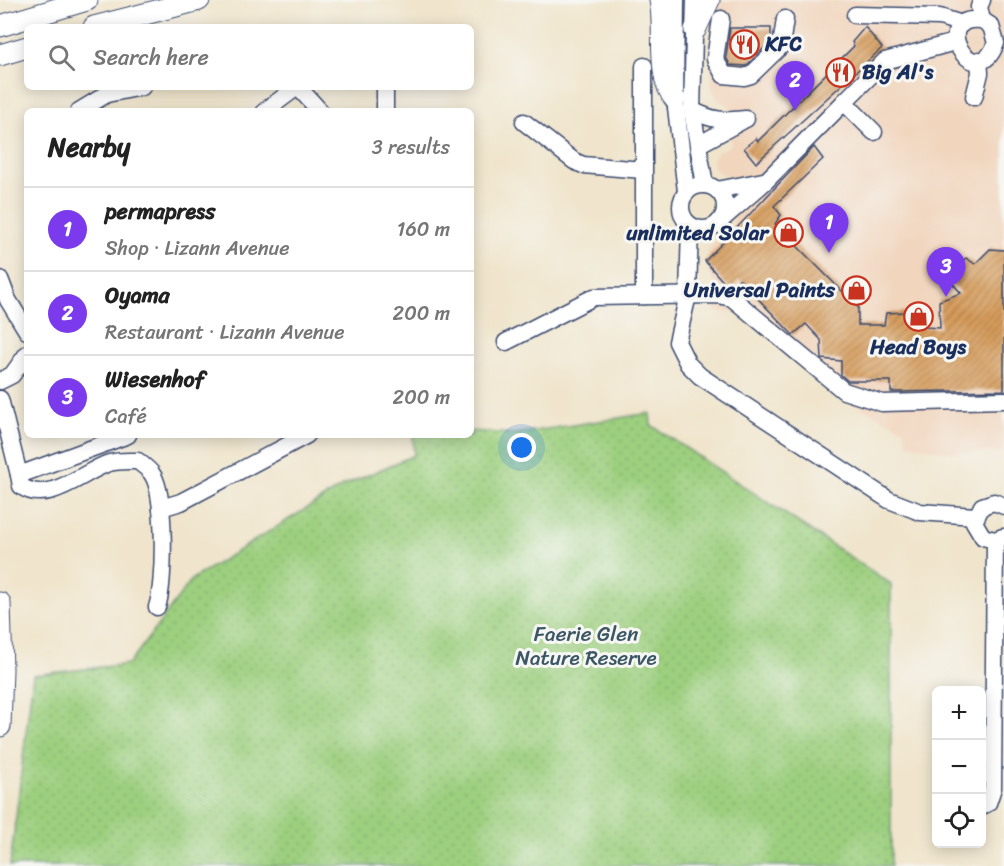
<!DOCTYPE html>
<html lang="en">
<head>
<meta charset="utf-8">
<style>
	:root { --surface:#fff; --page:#f6f6f6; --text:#222; --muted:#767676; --line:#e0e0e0; --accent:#7c3aed }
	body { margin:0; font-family:Sriracha,sans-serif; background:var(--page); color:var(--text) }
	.controls { position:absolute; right:18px; bottom:18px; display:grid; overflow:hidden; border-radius:9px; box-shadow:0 3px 15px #0003 }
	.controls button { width:54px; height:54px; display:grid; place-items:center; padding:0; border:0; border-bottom:2px solid var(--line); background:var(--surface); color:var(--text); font:30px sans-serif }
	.you { position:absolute; left:522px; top:448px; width:21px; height:21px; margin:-15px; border:4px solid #fff; border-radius:50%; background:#1a73e8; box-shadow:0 0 0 9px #1a73e833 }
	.badge { display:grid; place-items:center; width:39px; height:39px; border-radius:50%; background:var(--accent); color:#fff; font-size:20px; font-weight:700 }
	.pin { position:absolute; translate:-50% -50px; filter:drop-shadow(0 2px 3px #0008) }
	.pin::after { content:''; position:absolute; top:32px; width:21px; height:18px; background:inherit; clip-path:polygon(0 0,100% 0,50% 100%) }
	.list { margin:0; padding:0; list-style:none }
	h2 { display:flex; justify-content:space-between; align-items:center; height:78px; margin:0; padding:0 24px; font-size:26px }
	h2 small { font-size:20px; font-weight:400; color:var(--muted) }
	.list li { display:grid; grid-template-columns:39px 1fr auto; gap:18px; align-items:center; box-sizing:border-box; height:84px; padding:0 24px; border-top:2px solid var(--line) }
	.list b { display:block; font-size:22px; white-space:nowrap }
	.list p { margin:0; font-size:20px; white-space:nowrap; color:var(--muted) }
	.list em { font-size:20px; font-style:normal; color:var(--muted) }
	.icon { flex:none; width:33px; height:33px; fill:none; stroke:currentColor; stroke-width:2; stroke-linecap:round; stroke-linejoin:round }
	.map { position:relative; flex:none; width:1004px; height:866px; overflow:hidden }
	.search { position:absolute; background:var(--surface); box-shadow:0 3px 15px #0003; left:24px; top:24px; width:450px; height:66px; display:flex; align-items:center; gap:15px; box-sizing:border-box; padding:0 21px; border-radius:9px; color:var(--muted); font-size:22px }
	.panel { position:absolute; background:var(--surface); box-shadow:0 3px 15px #0003; left:24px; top:108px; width:450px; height:330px; border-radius:9px }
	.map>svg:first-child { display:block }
	.built { fill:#f1d5bd }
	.grass { fill:url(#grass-dots); stroke:#5c7f6e; stroke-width:1.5 }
	.building { fill:url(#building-hatch) }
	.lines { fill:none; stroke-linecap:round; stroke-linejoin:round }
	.minor-casing { stroke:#3b4a6e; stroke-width:19 }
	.major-casing { stroke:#3b4a6e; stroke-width:23 }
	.minor { stroke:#fff; stroke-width:16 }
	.major { stroke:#fff; stroke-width:21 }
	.labels { text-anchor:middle; stroke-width:6; stroke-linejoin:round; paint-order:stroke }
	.poi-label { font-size:21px; font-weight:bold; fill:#1b2f5e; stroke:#f6f6f2; text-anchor:start }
	.park-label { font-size:21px; fill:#3b5766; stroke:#f6f6f2 }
</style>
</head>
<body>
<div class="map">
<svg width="1004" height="866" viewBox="0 0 1004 866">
	<defs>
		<pattern id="grass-dots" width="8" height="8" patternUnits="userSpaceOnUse" patternTransform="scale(1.5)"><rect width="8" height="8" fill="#9ccf7e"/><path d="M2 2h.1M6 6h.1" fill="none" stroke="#86b26f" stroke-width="1.8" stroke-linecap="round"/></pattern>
		<pattern id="building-hatch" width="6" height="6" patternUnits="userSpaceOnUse" patternTransform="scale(1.5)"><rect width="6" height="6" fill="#d69b5a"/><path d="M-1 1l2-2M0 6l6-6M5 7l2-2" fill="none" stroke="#ad7f4e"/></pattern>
	</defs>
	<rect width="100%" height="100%" fill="#f6f6f2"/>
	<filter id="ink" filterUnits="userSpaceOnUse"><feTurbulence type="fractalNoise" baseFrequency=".0167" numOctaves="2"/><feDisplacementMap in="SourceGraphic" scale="12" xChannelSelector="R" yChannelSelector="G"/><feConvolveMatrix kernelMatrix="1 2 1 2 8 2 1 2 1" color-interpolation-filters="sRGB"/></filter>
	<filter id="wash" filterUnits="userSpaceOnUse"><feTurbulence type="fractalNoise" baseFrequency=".008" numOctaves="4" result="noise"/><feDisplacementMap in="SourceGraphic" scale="24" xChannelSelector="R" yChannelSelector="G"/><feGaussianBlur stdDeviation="1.35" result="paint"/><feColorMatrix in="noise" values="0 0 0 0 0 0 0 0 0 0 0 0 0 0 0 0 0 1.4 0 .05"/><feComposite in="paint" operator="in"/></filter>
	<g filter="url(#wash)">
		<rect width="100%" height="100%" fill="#f0e5cc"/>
		<!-- built -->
		<polygon class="built" points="720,0 1004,0 1004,452 954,453 907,444 904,429 840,397 760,325 734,312 715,312 715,283 708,271 707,256 710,248 734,222 729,175 722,175 714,169 712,161 718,151 731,146 729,105 718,101 712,89 711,69"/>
		<!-- grass -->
		<polygon class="grass" points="650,413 651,425 891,584 891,866 10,866 33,675 129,664 192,579 343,486 414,455 413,435 471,435 471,431 515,434"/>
		<g id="blocks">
			<!-- building -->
			<g class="building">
				<polygon points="865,27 882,48 756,163 744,148 756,138 758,141 854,46 852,42"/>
				<polygon points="730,28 771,28 771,41 746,66 730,65 726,57"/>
				<polygon points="814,147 823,159 774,206 781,215 775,224 858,307 858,325 884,325 886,313 907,312 910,326 940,328 939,301 961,293 946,276 966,258 975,264 990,249 1004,250 1004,390 891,392 891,381 848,381 841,375 841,361 822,359 821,340 806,324 793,335 739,279 733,288 727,286 705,261"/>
			</g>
		</g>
	</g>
	<g filter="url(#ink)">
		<use href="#blocks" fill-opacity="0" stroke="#3b4a6e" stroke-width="1.5"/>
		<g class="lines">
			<defs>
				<g id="minor">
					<polyline points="676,0 675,99 686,191"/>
					<polyline points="695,0 692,110 705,185"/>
					<polyline points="855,15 940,17 962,24"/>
					<polyline points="721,19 715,59 724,75 744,77 751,75 781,46 785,19"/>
					<path d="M982 20C925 14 976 97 996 43L991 26 982 20 979 7 982 0"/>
					<polyline points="644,66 644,296"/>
					<polyline points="298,87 320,111"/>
					<polyline points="385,87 385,111"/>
					<polyline points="974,97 980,73 979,60"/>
					<polyline points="844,102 885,61 955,42"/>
					<path d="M692 110C711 120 724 122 746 119"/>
					<polyline points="79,111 107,94 142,87"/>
					<polyline points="265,111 297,87"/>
					<polyline points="524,122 574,161 583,165 643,170"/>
					<polyline points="698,145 742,121"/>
					<circle cx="703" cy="207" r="22"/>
					<polyline points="717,190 763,181"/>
					<polyline points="719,222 767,180 844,102 874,132"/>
					<polyline points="690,226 688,295 677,342 688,364 700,376 889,500 920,512 975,516"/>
					<polyline points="0,279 8,300 27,331"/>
					<polyline points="506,342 594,297 718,295 732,298 844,391 882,403 1004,400"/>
					<polyline points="0,381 12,375 27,354"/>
					<polyline points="0,399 19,475 128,435"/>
					<path d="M19 475 21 486C48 506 84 471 109 463 119 460 128 461 138 461 142 465 149 469 152 474 166 493 165 584 157 607"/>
					<polyline points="161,508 181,502 307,435"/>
					<polyline points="1003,537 995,540 983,537 974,522 982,506 994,502 1004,506"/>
					<polyline points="982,806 988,803 993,788 995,540"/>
				</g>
				<g id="major">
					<path d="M660 0C666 28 656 78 675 99"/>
					<polyline points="0,26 87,0"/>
					<polyline points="94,27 199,0"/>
					<polyline points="695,30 709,0"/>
					<polyline points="0,55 27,47"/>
					<polyline points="0,603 2,670 0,726"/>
				</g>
			</defs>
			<!-- minor casing -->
			<use href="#minor" class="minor-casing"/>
			<!-- major casing -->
			<use href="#major" class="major-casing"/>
			<!-- minor -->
			<use href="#minor" class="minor"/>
			<!-- major -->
			<use href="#major" class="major"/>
		</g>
	</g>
	<!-- icons -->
	<defs>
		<symbol id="restaurant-ring" viewBox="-11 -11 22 22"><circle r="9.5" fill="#f6f6f2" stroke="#c8321e" stroke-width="1.5"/><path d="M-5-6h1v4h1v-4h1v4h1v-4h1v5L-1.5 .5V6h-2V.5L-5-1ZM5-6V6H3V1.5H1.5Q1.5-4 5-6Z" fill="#c8321e"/></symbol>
		<symbol id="shop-ring" viewBox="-11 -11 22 22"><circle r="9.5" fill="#f6f6f2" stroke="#c8321e" stroke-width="1.5"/><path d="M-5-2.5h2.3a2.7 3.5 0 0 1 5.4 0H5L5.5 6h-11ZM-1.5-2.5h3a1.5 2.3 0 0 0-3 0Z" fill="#c8321e"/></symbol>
	</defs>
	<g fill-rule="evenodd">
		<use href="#restaurant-ring" x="728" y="28" width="33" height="33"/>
		<use href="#restaurant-ring" x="824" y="56" width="33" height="33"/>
		<use href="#shop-ring" x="772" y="216" width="33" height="33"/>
		<use href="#shop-ring" x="840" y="274" width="33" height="33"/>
		<use href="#shop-ring" x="902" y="300" width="33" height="33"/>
	</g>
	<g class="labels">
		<!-- poi labels -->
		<g class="poi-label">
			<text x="765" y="51">KFC</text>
			<text x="862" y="79">Big Al's</text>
			<text x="768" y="240" text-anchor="end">unlimited Solar</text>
			<text x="835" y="297" text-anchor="end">Universal Paints</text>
			<text x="918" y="354" text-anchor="middle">Head Boys</text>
		</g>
		<!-- park labels -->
		<g class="park-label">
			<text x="586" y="641">Faerie Glen<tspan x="586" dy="24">Nature Reserve</tspan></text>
		</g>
	</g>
</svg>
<div class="controls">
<button>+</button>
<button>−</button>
<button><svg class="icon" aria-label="locate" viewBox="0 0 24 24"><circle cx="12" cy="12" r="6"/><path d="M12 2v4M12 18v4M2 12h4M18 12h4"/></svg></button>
</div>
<div class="you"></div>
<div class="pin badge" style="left:829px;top:253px">1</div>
<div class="pin badge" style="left:795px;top:111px">2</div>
<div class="pin badge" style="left:946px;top:297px">3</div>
<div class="search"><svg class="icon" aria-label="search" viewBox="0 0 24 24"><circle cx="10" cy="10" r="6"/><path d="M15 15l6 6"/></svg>Search here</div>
<section class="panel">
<h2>Nearby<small>3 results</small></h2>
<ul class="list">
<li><span class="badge">1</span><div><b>permapress</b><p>Shop · Lizann Avenue</p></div><em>160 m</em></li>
<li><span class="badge">2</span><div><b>Oyama</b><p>Restaurant · Lizann Avenue</p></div><em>200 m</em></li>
<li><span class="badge">3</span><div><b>Wiesenhof</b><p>Café</p></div><em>200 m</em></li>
</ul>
</section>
</div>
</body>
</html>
